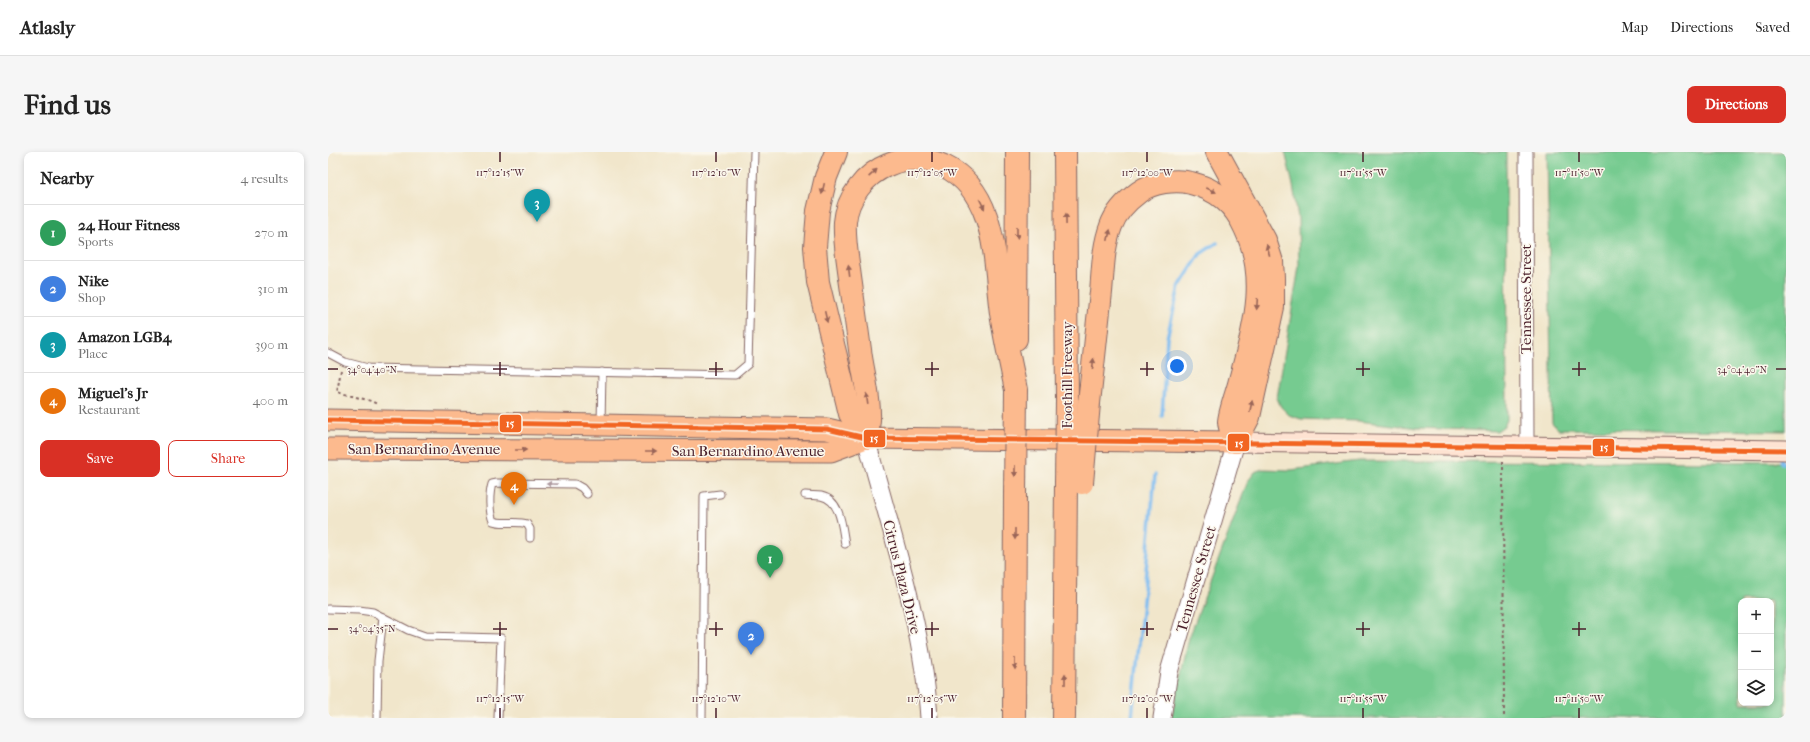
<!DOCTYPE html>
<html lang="en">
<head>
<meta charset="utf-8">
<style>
	:root { --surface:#fff; --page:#f6f6f6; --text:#222; --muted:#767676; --line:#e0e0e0; --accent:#d93025 }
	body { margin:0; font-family:"IM FELL French Canon",serif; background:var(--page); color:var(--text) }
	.controls { position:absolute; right:12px; bottom:12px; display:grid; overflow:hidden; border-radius:8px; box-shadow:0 2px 6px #0003 }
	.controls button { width:36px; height:36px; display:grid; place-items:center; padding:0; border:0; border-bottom:1px solid var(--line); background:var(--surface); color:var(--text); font:20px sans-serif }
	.you { position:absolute; left:849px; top:214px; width:14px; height:14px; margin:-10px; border:3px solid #fff; border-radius:50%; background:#1a73e8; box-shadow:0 0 0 6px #1a73e833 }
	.badge { display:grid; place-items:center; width:26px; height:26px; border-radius:50%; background:var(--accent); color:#fff; font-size:13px; font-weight:700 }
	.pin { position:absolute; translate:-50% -33px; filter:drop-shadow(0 1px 2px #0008) }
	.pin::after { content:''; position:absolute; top:21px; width:14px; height:12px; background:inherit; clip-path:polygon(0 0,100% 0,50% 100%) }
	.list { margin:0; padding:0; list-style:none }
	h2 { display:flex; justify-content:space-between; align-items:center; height:52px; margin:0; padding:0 16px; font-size:17px }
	h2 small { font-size:13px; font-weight:400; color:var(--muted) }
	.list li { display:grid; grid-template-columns:26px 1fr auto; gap:12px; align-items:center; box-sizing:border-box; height:56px; padding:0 16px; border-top:1px solid var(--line) }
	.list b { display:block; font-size:15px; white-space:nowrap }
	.list p { margin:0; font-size:13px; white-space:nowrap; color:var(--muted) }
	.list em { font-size:13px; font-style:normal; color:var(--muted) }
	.actions { display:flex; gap:8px; padding:12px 16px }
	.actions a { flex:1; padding:9px 0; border:1px solid var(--accent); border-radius:8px; text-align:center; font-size:14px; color:var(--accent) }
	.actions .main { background:var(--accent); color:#fff }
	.icon { flex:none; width:22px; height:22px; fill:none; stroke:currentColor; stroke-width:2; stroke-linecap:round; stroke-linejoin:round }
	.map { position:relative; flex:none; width:1458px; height:566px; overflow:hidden; border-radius:8px }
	header { display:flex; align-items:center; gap:24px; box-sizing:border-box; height:56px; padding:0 20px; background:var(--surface); border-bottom:1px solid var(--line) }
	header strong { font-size:19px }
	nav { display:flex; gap:22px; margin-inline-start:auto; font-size:14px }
	.intro { display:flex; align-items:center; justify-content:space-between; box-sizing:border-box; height:96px; padding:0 24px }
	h1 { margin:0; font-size:28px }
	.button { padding:10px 18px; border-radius:8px; background:var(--accent); color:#fff; font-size:14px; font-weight:700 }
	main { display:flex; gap:24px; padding:0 24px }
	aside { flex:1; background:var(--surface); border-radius:8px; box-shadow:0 2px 6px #0003 }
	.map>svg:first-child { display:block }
	.green { fill:#76cb90; stroke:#60755e; fill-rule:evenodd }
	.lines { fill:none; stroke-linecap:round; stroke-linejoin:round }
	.stream { stroke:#7dbcf1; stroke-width:3.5 }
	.service-casing { stroke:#846563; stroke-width:9 }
	.minor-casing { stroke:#846563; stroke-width:15 }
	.tertiary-casing { stroke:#846563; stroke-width:19 }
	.secondary-casing { stroke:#846563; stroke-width:21 }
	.primary-casing { stroke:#846563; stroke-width:23 }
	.motorway-casing { stroke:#846563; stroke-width:24 }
	.path { stroke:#846563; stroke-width:2; stroke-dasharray:3 3; stroke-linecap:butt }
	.service { stroke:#fff; stroke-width:7 }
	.minor { stroke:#fff; stroke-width:13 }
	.tertiary { stroke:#fff; stroke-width:17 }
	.secondary { stroke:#fee3d2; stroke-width:19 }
	.primary { stroke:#fcba8e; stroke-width:21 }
	.motorway { stroke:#fcba8e; stroke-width:22 }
	.motorway-bridge-casing { stroke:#846563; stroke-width:24; stroke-linecap:butt }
	.motorway-bridge { stroke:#fcba8e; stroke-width:22 }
	.bus-1-casing { stroke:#fbf7ec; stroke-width:8 }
	.bus-1 { stroke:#f26522; stroke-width:5 }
	.oneway { fill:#9a6558 }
	.oneway2 { fill:#ae9aa0 }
	.ticks { fill:none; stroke:#4a1f2b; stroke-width:1.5 }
	.labels { text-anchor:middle; stroke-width:3; stroke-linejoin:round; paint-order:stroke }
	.street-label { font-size:15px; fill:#4a1f2b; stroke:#fbf7ec }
	.ticks-label { font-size:10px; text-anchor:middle; fill:#4a1f2b; stroke:#fbf7ec; stroke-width:3; stroke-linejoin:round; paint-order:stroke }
	.line-badge { stroke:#fbf7ec; stroke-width:1.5 }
	.badge-label { font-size:11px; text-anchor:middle; font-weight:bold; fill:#fff }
</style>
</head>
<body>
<header>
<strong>Atlasly</strong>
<nav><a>Map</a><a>Directions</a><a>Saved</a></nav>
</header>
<div class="intro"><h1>Find us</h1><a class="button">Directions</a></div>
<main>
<aside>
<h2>Nearby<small>4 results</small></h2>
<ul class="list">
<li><span class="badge" style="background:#2e9e5b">1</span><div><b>24 Hour Fitness</b><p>Sports</p></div><em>270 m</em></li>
<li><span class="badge" style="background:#3f7fe0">2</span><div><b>Nike</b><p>Shop</p></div><em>310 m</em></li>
<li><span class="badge" style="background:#0f9aa8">3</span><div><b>Amazon LGB4</b><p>Place</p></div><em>390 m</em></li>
<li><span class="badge" style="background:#e8710a">4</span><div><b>Miguel's Jr</b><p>Restaurant</p></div><em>400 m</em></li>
</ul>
<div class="actions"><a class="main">Save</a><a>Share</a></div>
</aside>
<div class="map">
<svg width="1458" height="566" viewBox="0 0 1458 566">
	<rect width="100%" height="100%" fill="#fbf7ec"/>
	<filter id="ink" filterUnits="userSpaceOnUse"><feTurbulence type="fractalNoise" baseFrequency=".025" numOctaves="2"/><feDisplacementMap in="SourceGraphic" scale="8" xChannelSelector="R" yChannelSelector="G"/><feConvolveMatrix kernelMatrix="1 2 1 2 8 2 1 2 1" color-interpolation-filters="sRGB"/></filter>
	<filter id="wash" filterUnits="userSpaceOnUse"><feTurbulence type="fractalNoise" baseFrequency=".012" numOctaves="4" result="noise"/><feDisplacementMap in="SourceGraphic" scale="16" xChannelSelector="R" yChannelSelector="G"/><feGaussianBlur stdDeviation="0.9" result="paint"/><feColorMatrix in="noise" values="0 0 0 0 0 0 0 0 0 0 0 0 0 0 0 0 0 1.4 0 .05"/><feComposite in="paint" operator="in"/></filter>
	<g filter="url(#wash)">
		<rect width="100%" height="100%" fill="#f1e6cb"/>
		<!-- green -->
		<g class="green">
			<polygon points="957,0 1178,0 1179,268 1176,274 1169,279 1090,276 1030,269 973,267 961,263 953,255 949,246 971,115 970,66 965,33"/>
			<polygon points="1219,0 1458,0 1458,279 1230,277 1224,271"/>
			<path d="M1031 309 1458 310V566H843L861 486 920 329 927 320 934 317 963 318ZM1413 449H1443V551H1413Z"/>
		</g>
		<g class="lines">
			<!-- stream -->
			<g class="stream">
				<polyline points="834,264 839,186 851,135 872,102 889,91"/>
				<polyline points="1454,306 1454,311 1458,312"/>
				<polyline points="804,566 827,323"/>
			</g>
		</g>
	</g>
	<g filter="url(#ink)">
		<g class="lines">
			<defs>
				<g id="service">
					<polyline points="0,201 17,210 40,216 407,223 420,212 426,0"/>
					<polyline points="273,272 274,220"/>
					<path d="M477 343C482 344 488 343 493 344 513 348 514 375 517 392"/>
					<path d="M202 386V377L199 372C188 368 176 373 165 369 161 360 161 342 164 332L169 331 247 332 254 336 259 342"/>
					<polyline points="0,457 31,458 45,460 80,478 97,484 173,486 170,566"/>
					<polyline points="49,566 50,509 55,465"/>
					<polyline points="374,566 376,344 392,342"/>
				</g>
				<polyline id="minor" points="1198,0 1199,294"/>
				<g id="tertiary">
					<path d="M538 286C562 378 595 471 601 566"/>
					<polyline points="834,566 841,520 908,290"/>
				</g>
				<polyline id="secondary" points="908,290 1458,298"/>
				<g id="primary">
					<polyline points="0,268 499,277 538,286 908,290"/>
					<polyline points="0,297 503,299 538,286"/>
				</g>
				<g id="motorway">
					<polyline points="508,0 498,25 490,59 487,95 490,130 522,262 538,286"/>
					<polyline points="737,0 739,249"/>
					<polyline points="889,0 937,88 944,110 945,126 945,155 921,265 908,290"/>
					<polyline points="688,187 689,0"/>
					<path d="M761 251C765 214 769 177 773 140 775 118 775 95 783 74 788 60 799 49 811 40 824 30 848 27 863 31 888 37 907 53 917 76 942 129 925 178 911 232 909 240 901 262 901 270 901 276 906 284 908 290"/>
					<path d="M538 286C539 278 542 270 541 262 541 243 536 224 533 205 529 176 525 147 521 118 519 103 516 86 517 70 519 46 537 22 560 13 578 5 598 6 616 14 670 40 666 110 673 161 677 187 683 213 688 238"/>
					<polyline points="686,566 687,343"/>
					<polyline points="736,566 738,331"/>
				</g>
			</defs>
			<!-- service casing -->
			<use href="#service" class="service-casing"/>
			<!-- minor casing -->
			<use href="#minor" class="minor-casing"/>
			<!-- tertiary casing -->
			<use href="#tertiary" class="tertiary-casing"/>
			<!-- secondary casing -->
			<use href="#secondary" class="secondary-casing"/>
			<!-- primary casing -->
			<use href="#primary" class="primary-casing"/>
			<!-- motorway casing -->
			<use href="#motorway" class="motorway-casing"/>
			<!-- path -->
			<g class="path">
				<polyline points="13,218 9,240 43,249 49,252"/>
				<polyline points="1175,309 1176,566"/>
			</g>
			<!-- service -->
			<use href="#service" class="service"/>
			<!-- minor -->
			<use href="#minor" class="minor"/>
			<!-- tertiary -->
			<use href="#tertiary" class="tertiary"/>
			<!-- secondary -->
			<use href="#secondary" class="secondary"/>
			<!-- primary -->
			<use href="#primary" class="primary"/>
			<!-- motorway -->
			<use href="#motorway" class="motorway"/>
			<defs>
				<g id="motorway-bridge">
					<polyline points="738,331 739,249"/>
					<polyline points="754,331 761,251"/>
					<polyline points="687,343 688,238"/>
				</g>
			</defs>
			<!-- motorway-bridge casing -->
			<use href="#motorway-bridge" class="motorway-bridge-casing"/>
			<!-- motorway-bridge -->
			<use href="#motorway-bridge" class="motorway-bridge"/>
			<defs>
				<polyline id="bus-1" points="0,268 499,277 538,286 1458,298"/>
			</defs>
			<!-- bus-1 casing -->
			<use href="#bus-1" class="bus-1-casing"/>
			<!-- bus-1 -->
			<use href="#bus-1" class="bus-1"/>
		</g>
		<!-- one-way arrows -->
		<defs><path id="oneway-solid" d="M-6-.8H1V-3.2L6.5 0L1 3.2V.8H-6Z"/></defs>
		<g class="oneway">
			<use href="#oneway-solid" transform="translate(545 21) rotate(-43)"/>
			<use href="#oneway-solid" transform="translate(495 37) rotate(103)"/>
			<use href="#oneway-solid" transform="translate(883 38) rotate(24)"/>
			<use href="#oneway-solid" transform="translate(654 52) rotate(63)"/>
			<use href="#oneway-solid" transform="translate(738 67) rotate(-91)"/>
			<use href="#oneway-solid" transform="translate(689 81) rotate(90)"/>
			<use href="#oneway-solid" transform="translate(781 83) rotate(-78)"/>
			<use href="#oneway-solid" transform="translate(940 98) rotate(-106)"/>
			<use href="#oneway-solid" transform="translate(521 119) rotate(-97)"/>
			<use href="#oneway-solid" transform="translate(929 152) rotate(94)"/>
			<use href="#oneway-solid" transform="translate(498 165) rotate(77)"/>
			<use href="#oneway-solid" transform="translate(765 212) rotate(-84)"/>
			<use href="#oneway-solid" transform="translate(539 247) rotate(-98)"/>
			<use href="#oneway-solid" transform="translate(923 254) rotate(-78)"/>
			<use href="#oneway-solid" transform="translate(193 298)"/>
			<use href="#oneway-solid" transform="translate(323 299)"/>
			<use href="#oneway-solid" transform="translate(687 319) rotate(90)"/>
			<use href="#oneway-solid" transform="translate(687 382) rotate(90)"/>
			<use href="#oneway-solid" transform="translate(687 512) rotate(90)"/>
			<use href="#oneway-solid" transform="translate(737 527) rotate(-90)"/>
		</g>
		<use class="oneway2" href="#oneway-solid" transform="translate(224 332) rotate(-179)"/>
	</g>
	<!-- ticks -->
	<path class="ticks" d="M172 0V10M388 0V10M604 0V10M819 0V10M1035 0V10M1251 0V10M172 210V224M388 210V224M604 210V224M819 210V224M1035 210V224M1251 210V224M0 217H10M165 217H179M381 217H395M597 217H611M812 217H826M1028 217H1042M1244 217H1258M1448 217H1458M172 470V484M388 470V484M604 470V484M819 470V484M1035 470V484M1251 470V484M0 477H10M165 477H179M381 477H395M597 477H611M812 477H826M1028 477H1042M1244 477H1258M172 556V566M388 556V566M604 556V566M819 556V566M1035 556V566M1251 556V566"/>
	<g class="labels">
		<!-- street labels -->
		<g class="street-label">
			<text transform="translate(1198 147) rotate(-90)" y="5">Tennessee Street</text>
			<text transform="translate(739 223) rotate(-90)" y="5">Foothill Freeway</text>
			<text x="96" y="302">San Bernardino Avenue</text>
			<text x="420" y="304">San Bernardino Avenue</text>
			<text transform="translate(574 425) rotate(76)" y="5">Citrus Plaza Drive</text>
			<text transform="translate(868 427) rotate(-74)" y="5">Tennessee Street</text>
		</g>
	</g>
	<g class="ticks-label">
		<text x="172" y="24">117°12'15"W</text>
		<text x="388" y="24">117°12'10"W</text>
		<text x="604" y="24">117°12'05"W</text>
		<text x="819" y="24">117°12'00"W</text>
		<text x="1035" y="24">117°11'55"W</text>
		<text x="1251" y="24">117°11'50"W</text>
		<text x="44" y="221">34°04'40"N</text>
		<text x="1414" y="221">34°04'40"N</text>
		<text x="44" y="480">34°04'35"N</text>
		<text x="172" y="550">117°12'15"W</text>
		<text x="388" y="550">117°12'10"W</text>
		<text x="604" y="550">117°12'05"W</text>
		<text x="819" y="550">117°12'00"W</text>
		<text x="1035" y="550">117°11'55"W</text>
		<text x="1251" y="550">117°11'50"W</text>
	</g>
	<g class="line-badge">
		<rect x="171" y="262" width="23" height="19" rx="4" fill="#f26522"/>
		<rect x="535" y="277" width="23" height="19" rx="4" fill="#f26522"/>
		<rect x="899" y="281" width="23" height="19" rx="4" fill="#f26522"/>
		<rect x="1264" y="286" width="23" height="19" rx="4" fill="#f26522"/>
	</g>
	<g class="badge-label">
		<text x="182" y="275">15</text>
		<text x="546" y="290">15</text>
		<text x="911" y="295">15</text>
		<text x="1276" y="299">15</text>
	</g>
</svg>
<div class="controls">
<button>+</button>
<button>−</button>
<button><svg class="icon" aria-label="layers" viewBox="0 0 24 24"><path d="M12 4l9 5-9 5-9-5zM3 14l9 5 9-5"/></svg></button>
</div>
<div class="you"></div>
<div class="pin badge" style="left:442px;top:426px;background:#2e9e5b">1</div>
<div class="pin badge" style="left:423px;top:503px;background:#3f7fe0">2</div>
<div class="pin badge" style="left:209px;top:70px;background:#0f9aa8">3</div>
<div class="pin badge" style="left:186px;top:353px;background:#e8710a">4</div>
</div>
</main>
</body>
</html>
